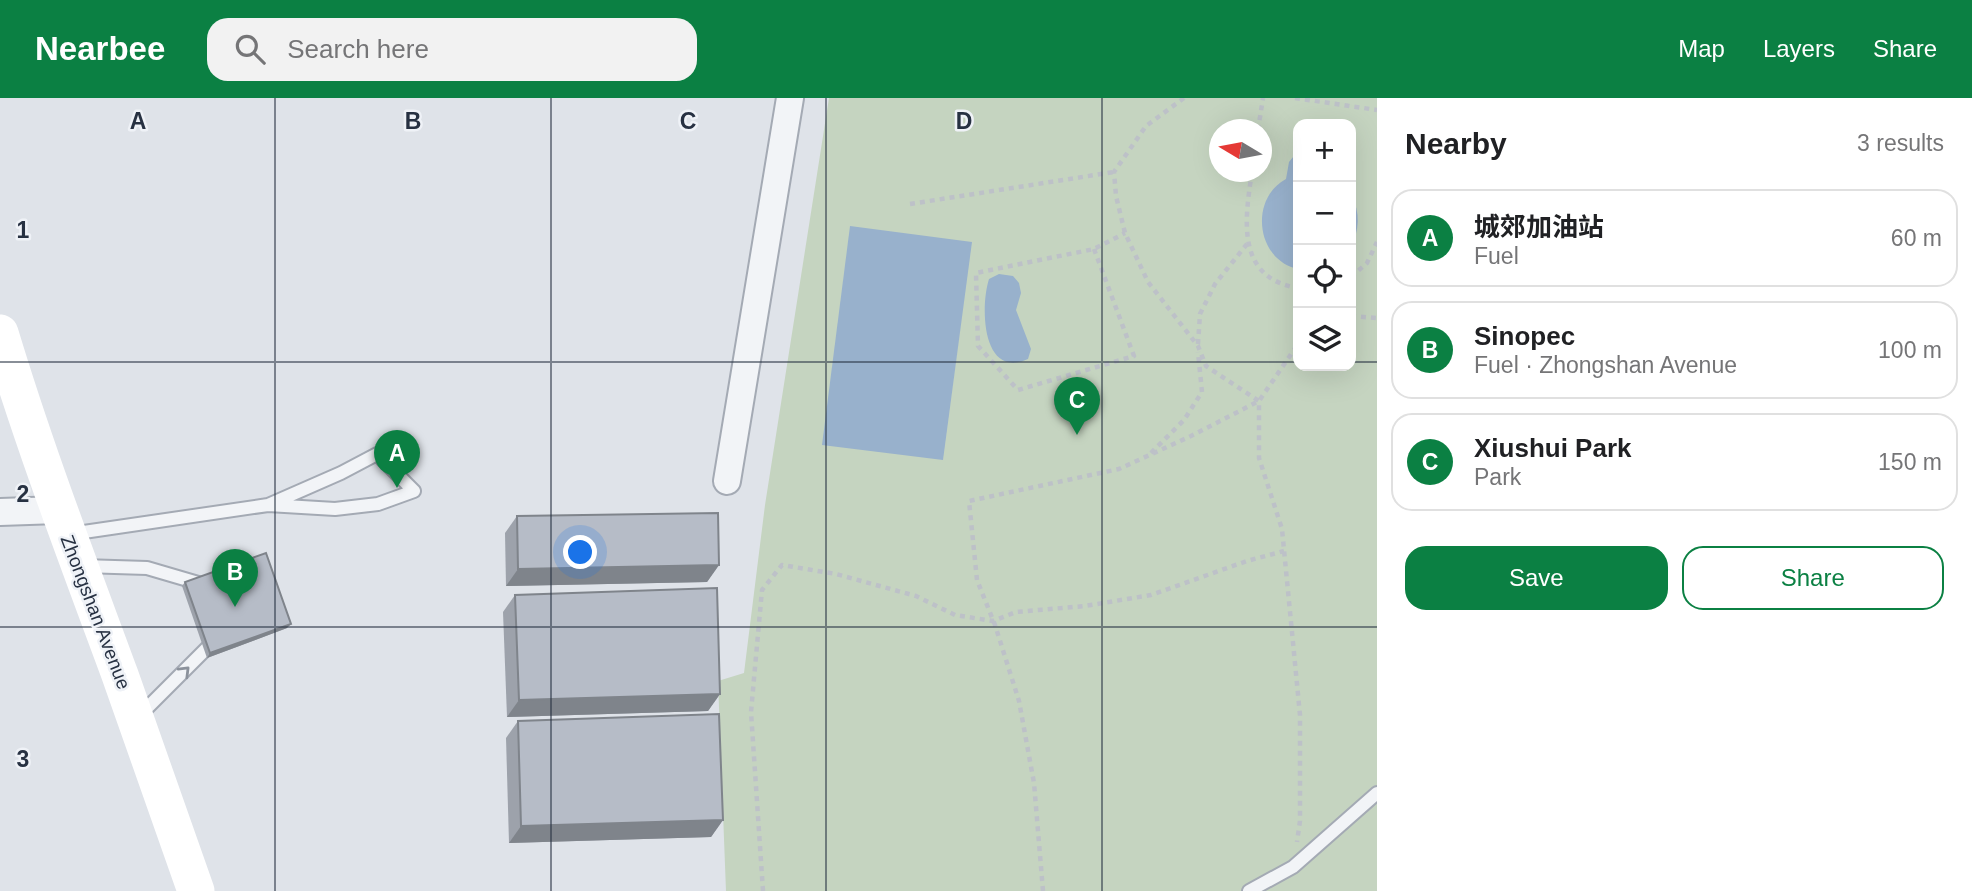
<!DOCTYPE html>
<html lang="en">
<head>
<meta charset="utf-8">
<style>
	:root { --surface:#fff; --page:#f2f2f2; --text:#202124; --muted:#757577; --line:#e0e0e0; --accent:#0b8043 }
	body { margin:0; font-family:Helvetica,"Noto Sans SC",sans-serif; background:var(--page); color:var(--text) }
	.controls { position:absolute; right:21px; top:21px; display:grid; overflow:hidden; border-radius:14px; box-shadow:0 7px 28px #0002 }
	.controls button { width:63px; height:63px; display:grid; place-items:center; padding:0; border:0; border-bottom:2px solid var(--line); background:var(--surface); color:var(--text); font:35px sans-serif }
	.compass { position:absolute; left:1209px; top:21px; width:63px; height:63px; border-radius:50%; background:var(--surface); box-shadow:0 7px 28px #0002; rotate:280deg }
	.you { position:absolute; left:581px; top:455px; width:24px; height:24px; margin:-18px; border:5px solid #fff; border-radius:50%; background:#1a73e8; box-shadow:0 0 0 10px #1a73e833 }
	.badge { display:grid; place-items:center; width:46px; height:46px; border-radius:50%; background:var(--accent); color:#fff; font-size:23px; font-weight:700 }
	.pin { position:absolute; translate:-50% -58px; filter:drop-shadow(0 2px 4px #0008) }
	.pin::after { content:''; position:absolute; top:37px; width:24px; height:21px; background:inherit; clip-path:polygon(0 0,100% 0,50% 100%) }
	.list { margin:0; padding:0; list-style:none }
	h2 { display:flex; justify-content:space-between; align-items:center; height:91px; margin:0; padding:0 28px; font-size:30px }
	h2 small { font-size:23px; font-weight:400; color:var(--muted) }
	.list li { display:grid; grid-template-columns:46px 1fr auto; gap:21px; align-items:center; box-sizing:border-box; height:98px; margin:0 14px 14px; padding:0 14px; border:2px solid var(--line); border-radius:21px }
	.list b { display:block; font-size:26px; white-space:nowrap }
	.list p { margin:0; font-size:23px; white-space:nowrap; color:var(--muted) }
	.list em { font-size:23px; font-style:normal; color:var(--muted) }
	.actions { display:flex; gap:14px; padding:21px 28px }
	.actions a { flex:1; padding:16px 0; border:2px solid var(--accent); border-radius:21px; text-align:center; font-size:24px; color:var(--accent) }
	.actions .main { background:var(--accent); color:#fff }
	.icon { flex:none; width:38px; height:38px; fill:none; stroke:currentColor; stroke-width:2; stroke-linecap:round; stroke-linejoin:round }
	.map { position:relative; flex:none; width:1377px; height:793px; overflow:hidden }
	header { display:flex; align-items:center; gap:42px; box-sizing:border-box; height:98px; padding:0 35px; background:var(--accent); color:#fff }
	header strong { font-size:33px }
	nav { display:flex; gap:38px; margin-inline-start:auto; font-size:24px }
	.search { width:490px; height:63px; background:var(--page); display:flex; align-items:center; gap:18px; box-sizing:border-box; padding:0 24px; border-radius:21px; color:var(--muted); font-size:26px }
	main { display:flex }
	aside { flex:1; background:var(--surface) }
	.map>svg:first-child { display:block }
	.green { fill:#c5d4c0; fill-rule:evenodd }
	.water { fill:#98b1cc }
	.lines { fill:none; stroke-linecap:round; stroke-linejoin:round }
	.lane-casing { stroke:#a4aab4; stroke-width:16 }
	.street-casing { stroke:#a4aab4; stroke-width:30 }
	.path { stroke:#bdc1c8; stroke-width:4.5; stroke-dasharray:5 5; stroke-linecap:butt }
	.lane { stroke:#f2f4f7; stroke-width:12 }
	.street { stroke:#f2f4f7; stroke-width:26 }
	.secondary { stroke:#fff; stroke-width:37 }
	.wall { fill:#9da2ab }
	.shaded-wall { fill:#7f848b }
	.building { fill:#b6bcc7; stroke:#7f848b; stroke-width:2 }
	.oneway { stroke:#8c929c }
	.grid { fill:none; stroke:#273142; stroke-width:2; stroke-opacity:0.55 }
	.labels { text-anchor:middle; stroke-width:5; stroke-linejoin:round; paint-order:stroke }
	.street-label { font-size:19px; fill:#273142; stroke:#eff2f7 }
	.grid-label { font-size:23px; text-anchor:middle; font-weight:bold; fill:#273142; stroke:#eff2f7; stroke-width:5; stroke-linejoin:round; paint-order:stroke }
</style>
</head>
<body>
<header>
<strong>Nearbee</strong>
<div class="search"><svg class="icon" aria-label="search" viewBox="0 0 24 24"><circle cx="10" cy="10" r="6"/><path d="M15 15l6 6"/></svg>Search here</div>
<nav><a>Map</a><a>Layers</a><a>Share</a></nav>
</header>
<main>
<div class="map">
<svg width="1377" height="793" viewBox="0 0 1377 793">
	<rect width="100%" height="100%" fill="#dfe3e9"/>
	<!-- green -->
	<path class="green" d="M829 0H1377V793H726L718 583 744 575 765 407ZM1298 26H1351V268H1298ZM1220 32H1262V74H1220Z"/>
	<!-- water -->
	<g class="water">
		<path d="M1298 53V171C1256 162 1249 101 1286 81L1289 64Z"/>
		<path d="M1351 97C1361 115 1359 132 1351 150Z"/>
		<polygon points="850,128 972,144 943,362 822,347"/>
		<path d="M999 176 1013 178 1019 185 1021 195 1016 212 1031 251 1028 261C982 282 980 209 989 181Z"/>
	</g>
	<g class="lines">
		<defs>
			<g id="lane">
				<polyline points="70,436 268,407 335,411 378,406 414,393 377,356 341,375 268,407"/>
				<polyline points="82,468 147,470 205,487"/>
				<polyline points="139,618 215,542"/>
				<polyline points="1249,793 1293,769 1377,695"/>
			</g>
			<g id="street">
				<polyline points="727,383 790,0"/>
				<polyline points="0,414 58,412"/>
			</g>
		</defs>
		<!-- lane casing -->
		<use href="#lane" class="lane-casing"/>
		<!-- street casing -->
		<use href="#street" class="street-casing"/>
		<!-- path -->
		<g class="path">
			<polyline points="1184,0 1146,28 1114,74 1116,98 1125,135 1148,184 1198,248 1206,268 1259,303 1259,360 1282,431 1300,617 1300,723 1297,744"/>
			<polyline points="1295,0 1377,12"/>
			<polyline points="1258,32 1263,0"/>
			<path d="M1252 74C1245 120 1235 180 1298 190"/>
			<polyline points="910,106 1114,74"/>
			<polyline points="1094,151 1134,258 1018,292 978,248 976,175 1094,151 1125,135"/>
			<polyline points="1351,179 1367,165 1377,144"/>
			<polyline points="1351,218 1377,220"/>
			<polyline points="1198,246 1200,216 1215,186 1247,146"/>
			<polyline points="1151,355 1184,322 1202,294 1198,254"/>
			<polyline points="763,793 751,614 762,492 782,467 836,476 916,498 955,517 993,523 1016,514 1085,508 1151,497 1247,463 1284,453"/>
			<polyline points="1043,793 1034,685 1019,603 995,527 977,482 969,403 1119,371 1191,338 1259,303 1298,246"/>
		</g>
		<!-- lane -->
		<use href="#lane" class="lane"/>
		<!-- street -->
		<use href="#street" class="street"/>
		<!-- secondary -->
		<path class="secondary" d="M0 235C35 351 78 463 120 577 146 649 171 721 196 793"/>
	</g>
	<!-- wall -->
	<g class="wall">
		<polygon points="517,418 719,467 707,484 506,488 505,435"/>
		<polygon points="185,484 287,530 207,560 182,488"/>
		<polygon points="515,497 720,596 708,613 507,619 503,514"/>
		<polygon points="518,623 723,722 711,739 509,745 506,640"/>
	</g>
	<!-- shaded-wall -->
	<g class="shaded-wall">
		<polygon points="719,467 707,484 506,488 518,471"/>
		<polygon points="291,526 287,530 207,560 210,555"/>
		<polygon points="720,596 708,613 507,619 519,602"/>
		<polygon points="723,722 711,739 509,745 521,728"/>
	</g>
	<!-- building -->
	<g class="building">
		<polygon points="718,415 719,467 518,471 517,418"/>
		<polygon points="266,455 291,526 210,555 185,484"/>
		<polygon points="717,490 720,596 519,602 515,497"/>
		<polygon points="719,616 723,722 521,728 518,623"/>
	</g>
	<!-- one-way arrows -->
	<defs><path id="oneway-chevron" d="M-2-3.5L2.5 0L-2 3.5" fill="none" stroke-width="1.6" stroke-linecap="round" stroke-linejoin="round" transform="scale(1.75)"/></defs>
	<use class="oneway" href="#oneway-chevron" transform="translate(185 573) rotate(-45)"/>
	<!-- grid -->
	<path class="grid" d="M275 0V793M551 0V793M826 0V793M1102 0V793M0 264H1298M1351 264H1377M0 529H1377"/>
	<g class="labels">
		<!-- street labels -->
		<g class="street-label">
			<text transform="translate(96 514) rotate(69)" y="7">Zhongshan Avenue</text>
		</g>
	</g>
	<g class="grid-label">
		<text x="138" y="31">A</text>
		<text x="413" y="31">B</text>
		<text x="688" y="31">C</text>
		<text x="964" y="31">D</text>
		<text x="23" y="140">1</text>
		<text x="23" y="404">2</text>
		<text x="23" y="669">3</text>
	</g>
</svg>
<div class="controls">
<button>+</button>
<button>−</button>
<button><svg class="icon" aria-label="locate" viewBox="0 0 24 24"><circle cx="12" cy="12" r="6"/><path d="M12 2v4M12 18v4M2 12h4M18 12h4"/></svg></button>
<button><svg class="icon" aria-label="layers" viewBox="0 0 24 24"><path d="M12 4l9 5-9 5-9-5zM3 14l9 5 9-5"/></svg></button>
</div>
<svg class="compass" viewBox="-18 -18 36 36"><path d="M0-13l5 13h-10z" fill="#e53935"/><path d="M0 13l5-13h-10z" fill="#757577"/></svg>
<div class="you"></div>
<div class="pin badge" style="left:397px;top:390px">A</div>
<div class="pin badge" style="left:235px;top:509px">B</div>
<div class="pin badge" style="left:1077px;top:337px">C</div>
</div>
<aside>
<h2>Nearby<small>3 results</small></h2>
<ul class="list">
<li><span class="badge">A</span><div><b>城郊加油站</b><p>Fuel</p></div><em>60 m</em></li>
<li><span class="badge">B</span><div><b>Sinopec</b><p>Fuel · Zhongshan Avenue</p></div><em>100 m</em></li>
<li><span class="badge">C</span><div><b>Xiushui Park</b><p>Park</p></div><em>150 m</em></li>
</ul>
<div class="actions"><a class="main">Save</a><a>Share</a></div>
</aside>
</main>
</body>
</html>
